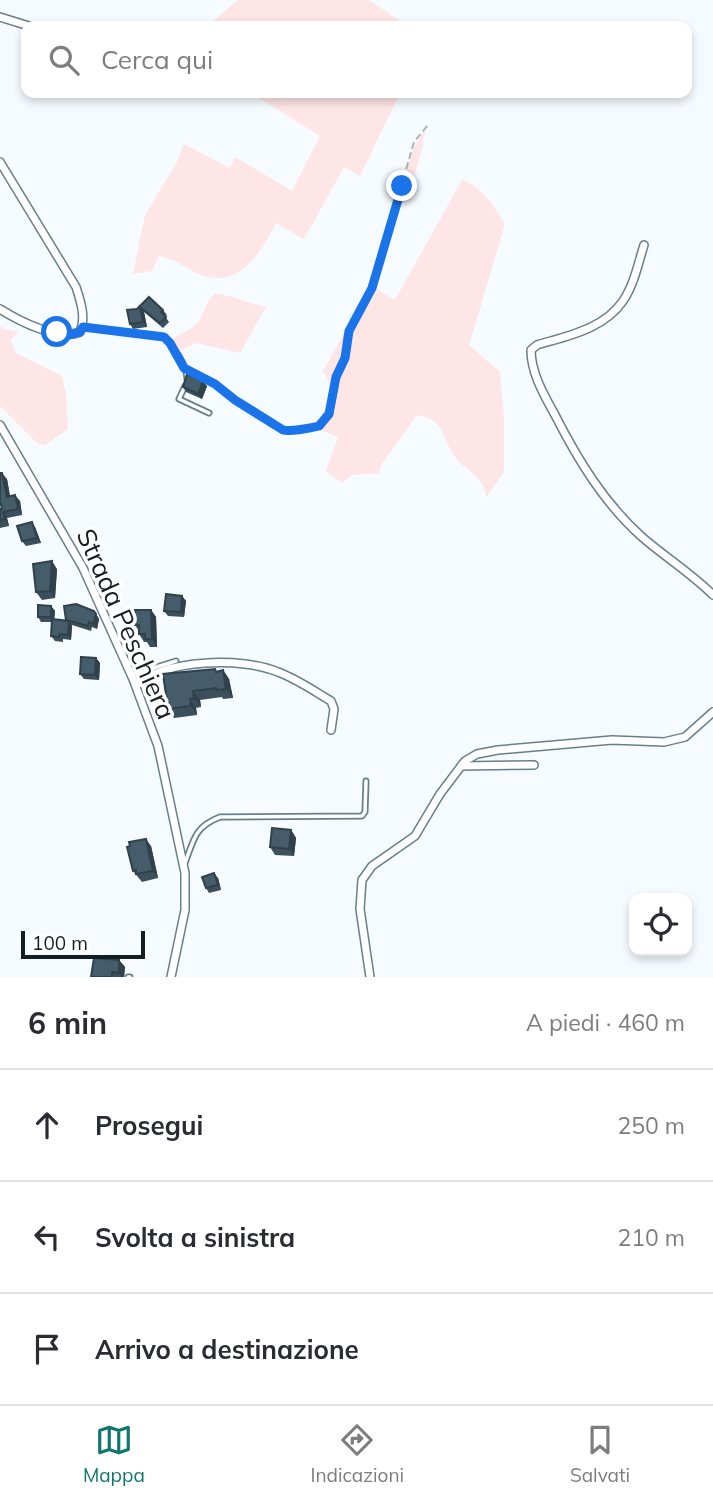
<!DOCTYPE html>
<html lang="it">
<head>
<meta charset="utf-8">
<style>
	:root { --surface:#fff; --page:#f2f2f3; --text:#2b2b33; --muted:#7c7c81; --line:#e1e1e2; --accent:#0f766e }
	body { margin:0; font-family:Mulish,sans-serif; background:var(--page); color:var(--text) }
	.controls { position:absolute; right:21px; bottom:21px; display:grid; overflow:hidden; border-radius:14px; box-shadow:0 4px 10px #0003 }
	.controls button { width:63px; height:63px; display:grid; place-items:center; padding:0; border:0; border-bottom:2px solid var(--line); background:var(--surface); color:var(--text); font:35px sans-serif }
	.scale { position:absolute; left:21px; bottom:18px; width:124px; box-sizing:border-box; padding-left:7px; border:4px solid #131d23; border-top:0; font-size:19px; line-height:24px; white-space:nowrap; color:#131d23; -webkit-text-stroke:5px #fff; paint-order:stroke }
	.stop { position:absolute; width:21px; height:21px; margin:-16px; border:5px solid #1a73e8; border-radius:50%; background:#fff }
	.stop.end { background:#1a73e8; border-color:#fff; box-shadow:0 2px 7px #0008 }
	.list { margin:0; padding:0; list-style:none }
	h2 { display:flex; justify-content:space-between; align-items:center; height:91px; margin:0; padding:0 28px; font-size:30px }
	h2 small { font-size:23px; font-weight:400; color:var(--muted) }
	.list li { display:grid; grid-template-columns:46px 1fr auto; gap:21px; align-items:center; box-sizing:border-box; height:112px; padding:0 28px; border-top:2px solid var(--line) }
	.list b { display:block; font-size:26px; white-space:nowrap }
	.list em { font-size:23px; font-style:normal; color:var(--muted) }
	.icon { flex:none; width:38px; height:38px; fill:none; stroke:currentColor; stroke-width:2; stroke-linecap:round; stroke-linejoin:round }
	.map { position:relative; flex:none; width:713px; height:977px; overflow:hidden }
	.search { position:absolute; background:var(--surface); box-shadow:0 4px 10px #0003; left:21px; right:21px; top:21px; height:77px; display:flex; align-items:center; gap:18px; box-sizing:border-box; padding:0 24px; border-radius:14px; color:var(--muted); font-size:26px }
	.sheet { height:427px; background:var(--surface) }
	nav { display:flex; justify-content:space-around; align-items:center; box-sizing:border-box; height:98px; border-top:2px solid var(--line); background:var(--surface); font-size:19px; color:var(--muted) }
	nav a { display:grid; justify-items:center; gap:4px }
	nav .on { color:var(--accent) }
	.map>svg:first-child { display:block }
	.green { fill:#fee5e6 }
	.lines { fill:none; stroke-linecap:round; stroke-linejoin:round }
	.lane-casing { stroke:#667f8d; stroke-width:7 }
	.street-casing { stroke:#667f8d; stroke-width:10 }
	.path { stroke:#aeb5b9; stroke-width:2; stroke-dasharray:7 3.5; stroke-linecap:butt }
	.lane { stroke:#fff; stroke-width:3.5 }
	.street { stroke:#fff; stroke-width:7 }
	.wall { fill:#3b505c }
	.shaded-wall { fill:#30414b }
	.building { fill:#455d6b; stroke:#30414b; stroke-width:2 }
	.route { stroke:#1a73e8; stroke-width:9 }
	.labels { text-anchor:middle; stroke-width:7; stroke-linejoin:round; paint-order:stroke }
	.street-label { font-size:26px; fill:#131d23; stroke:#fff }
</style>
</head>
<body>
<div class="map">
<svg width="713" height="977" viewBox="0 0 713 977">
	<rect width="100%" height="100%" fill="#f5fbfe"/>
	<!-- green -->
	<g class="green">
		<polygon points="238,0 369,0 408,26 207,26"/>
		<path d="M251 93H400L360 176 344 167 304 239 276 223C262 250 242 287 204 276 189 271 175 258 159 256L152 271 133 274 145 215 176 164 184 144 230 168 235 157 292 191 320 136Z"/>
		<path d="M425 129C421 162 413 183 395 211L414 147Z"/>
		<path d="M462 180C484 188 493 205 505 224L469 345 500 372 504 417V472L486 498C485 474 464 472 453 454 441 435 445 420 417 415L381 465 379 473 352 475 342 483 326 471 338 437 323 431C320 408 340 392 323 371L371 286 395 300Z"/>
		<path d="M215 294C234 295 248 304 266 307L240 353 196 343 179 351 171 339C181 334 194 329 200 319 206 310 206 300 215 294Z"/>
		<polygon points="0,326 5,330 18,331 11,340 16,353 62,376 66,394 68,429 45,445 38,444 0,406"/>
	</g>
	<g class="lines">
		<defs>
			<g id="lane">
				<path d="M83 327 164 337C174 347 187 365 187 379"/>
				<polyline points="185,386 179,399 209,413"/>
				<polyline points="131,675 176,661"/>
				<path d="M185 863C194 840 194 827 220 817L362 816 365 812 366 781"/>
				<polyline points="128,977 130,977"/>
			</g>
			<g id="street">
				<polyline points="0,17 29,26"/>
				<path d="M0 162 76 287C81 302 86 318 80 332 58 341 19 321 0 309"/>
				<path d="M644 245C638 264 634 285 623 301 604 329 567 336 537 345L531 350C531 373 544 395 555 415 578 460 604 503 642 537 665 557 691 573 713 595"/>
				<polyline points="0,425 83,568 133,679 158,746 185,873 185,910 171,977"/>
				<path d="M136 685C166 659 242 657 278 672 297 679 314 691 331 701L334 709 331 730"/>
				<polyline points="461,766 534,765"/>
				<polyline points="370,977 360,909 362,880 372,866 415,836 440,794 465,761 477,754 498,750 612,740 664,742 685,737 713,712"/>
			</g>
		</defs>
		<!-- lane casing -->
		<use href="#lane" class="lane-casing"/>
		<!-- street casing -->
		<use href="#street" class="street-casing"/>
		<!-- path -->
		<polyline class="path" points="191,372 215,384 235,400 283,430 290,431 296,428 319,426 329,413 333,402 336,377 345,358 349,331 372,288 414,142 428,125"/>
		<!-- lane -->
		<use href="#lane" class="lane"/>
		<!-- street -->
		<use href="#street" class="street"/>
	</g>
	<!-- wall -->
	<g class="wall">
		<polygon points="149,297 163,310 167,315 165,316 169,322 163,328 144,312 147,327 133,329 130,324 137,309"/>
		<polygon points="207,386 202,399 186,392 183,387"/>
		<polygon points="7,479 10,496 20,501 22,515 7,518 9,526 0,528 0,509 2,509"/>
		<polygon points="35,527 41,543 26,546 22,541"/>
		<polygon points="57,569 55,598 42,600 36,592"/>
		<polygon points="182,596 186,601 184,617 168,616 164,611"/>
		<polygon points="51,606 55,611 54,619 66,621 94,611 99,619 97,629 92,627 91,631 72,625 71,640 63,639 63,642 55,641 51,636 52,622 41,622 38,617"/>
		<polygon points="151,610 156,617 157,647 150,647 147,642 144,642 139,634 139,631 135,625"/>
		<polygon points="96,658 100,663 99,680 84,679 80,674"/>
		<polygon points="223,670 229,679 233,698 223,699 222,697 200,700 201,707 196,708 197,715 174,718 168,709"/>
		<polygon points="291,830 296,838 294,856 275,855 270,847"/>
		<polygon points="151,846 158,878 142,882 133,871"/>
		<polygon points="218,878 221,890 209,893 206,888"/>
		<polygon points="119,960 125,967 124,977 91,977"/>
	</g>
	<!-- shaded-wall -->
	<g class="shaded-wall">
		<polygon points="140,307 144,312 147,327 143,322"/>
		<polygon points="203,381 207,386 202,399 198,394"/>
		<polygon points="2,473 7,479 11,503 7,497"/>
		<polygon points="15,495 20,501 22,515 18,509"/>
		<polygon points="3,512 7,518 9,526 5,519"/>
		<polygon points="32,522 35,527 41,543 37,538"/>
		<polygon points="52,561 57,569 55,598 50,591"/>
		<polygon points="182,596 186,601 184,617 181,612"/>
		<polygon points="51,606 55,611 54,622 51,617"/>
		<polygon points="151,610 156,617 157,647 152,639"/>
		<polygon points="94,611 99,619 97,629 93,624"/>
		<polygon points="69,621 72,626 71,640 68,635"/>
		<polygon points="96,658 100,663 99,680 95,675"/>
		<polygon points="223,670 229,679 233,698 226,689"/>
		<polygon points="193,691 200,700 201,707 194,698"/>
		<polygon points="190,699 196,708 197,715 191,706"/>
		<polygon points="291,830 296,838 294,856 289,849"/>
		<polygon points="146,839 151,846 158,878 153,871"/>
		<polygon points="214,873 218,878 221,890 218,885"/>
		<polygon points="119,960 125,967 124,977 122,977 119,973"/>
	</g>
	<!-- building -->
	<g class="building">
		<polygon points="149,297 163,310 161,312 166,317 160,323 140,307 143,322 130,324 127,310 137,309"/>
		<polygon points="187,374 203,381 198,394 183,387"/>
		<polygon points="0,473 2,473 7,497 15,495 18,509 3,512 5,519 0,520 0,509 2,509 0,501"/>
		<polygon points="32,522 37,538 22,541 17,526"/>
		<polygon points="52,561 50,591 36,592 33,564"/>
		<polygon points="166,594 182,596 181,612 164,611"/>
		<polygon points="76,604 94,611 96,614 93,624 89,622 88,626 66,620 64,606"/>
		<polygon points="38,605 51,606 51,617 38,617"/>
		<polygon points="135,610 151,610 152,639 145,639 145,634 139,634 139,625 135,625"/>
		<polygon points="52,619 69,621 68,635 60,634 59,637 51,636"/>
		<polygon points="81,657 96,658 95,675 80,674"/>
		<polygon points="215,669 216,672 223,670 226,689 217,690 216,688 193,691 194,698 190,699 191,706 168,709 163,674"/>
		<polygon points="272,828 291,830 289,849 270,847"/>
		<polygon points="146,839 153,871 136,874 136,870 133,871 127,847 130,846 129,842"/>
		<polygon points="214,873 218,885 206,888 202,877"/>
		<polygon points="94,958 119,960 119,973 112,972 112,977 91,977"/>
	</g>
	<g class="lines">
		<!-- route -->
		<path class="route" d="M57 332 69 335 80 332 83 327 164 337 170 343 184 368 215 384 235 400 283 430C290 432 311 428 319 426L329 414 336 377 345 358 349 331 372 288 402 186"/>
	</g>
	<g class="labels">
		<!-- street labels -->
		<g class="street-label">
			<text transform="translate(126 624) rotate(66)" y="9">Strada Peschiera</text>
		</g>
	</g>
</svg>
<div class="controls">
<button><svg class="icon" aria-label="locate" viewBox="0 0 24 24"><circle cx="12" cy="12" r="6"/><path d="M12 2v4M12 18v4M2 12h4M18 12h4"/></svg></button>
</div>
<div class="scale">100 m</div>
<div class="stop" style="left:57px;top:332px"></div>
<div class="stop end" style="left:402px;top:186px"></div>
<div class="search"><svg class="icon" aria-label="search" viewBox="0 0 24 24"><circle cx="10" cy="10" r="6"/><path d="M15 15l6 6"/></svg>Cerca qui</div>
</div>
<section class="sheet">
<h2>6 min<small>A piedi · 460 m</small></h2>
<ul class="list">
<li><svg class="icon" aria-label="ahead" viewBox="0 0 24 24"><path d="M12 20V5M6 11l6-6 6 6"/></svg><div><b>Prosegui</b></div><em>250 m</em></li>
<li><svg class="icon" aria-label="left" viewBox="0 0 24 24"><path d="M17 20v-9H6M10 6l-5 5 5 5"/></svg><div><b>Svolta a sinistra</b></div><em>210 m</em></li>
<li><svg class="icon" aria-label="arrive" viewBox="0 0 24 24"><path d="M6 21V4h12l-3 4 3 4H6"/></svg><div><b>Arrivo a destinazione</b></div></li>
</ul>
</section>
<nav>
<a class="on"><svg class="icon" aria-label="map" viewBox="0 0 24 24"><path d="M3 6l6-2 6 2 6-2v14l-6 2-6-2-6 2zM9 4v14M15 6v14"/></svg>Mappa</a>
<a><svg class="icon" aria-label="directions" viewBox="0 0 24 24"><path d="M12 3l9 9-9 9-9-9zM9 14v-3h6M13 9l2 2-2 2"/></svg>Indicazioni</a>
<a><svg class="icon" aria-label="saved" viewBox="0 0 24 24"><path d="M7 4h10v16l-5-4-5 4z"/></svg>Salvati</a>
</nav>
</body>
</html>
